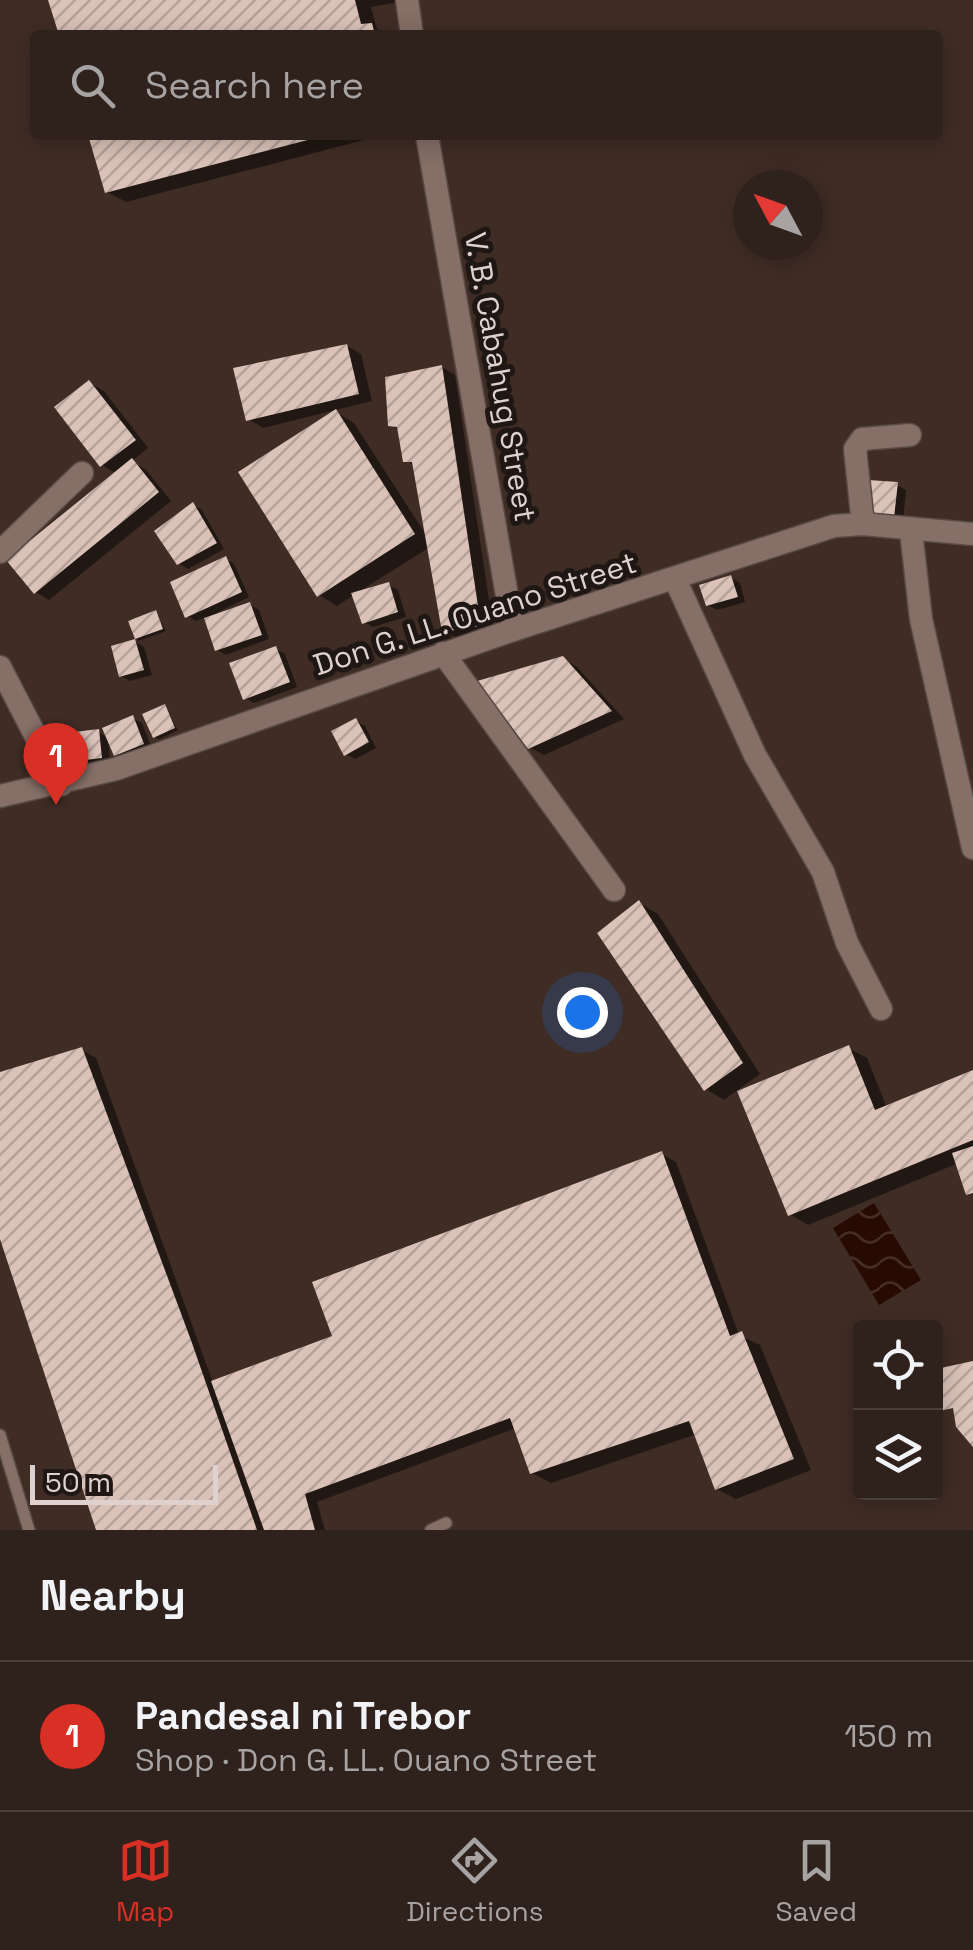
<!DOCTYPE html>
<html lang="en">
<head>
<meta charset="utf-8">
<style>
	:root { --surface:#2f211c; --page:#372925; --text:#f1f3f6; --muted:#a7a3a3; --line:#4a3e3b; --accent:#d93025 }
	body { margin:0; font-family:"Space Grotesk",sans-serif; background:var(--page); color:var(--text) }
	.controls { position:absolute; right:30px; bottom:30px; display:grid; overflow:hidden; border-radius:10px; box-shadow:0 5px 25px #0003 }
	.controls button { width:90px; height:90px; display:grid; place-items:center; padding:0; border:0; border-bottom:2px solid var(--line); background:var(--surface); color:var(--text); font:50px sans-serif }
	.compass { position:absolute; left:733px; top:170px; width:90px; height:90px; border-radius:50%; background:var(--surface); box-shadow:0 5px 25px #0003; rotate:311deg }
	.scale { position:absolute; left:30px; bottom:25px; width:188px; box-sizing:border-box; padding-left:10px; border:5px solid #dfd2ce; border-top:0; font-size:28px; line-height:35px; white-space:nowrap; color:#dfd2ce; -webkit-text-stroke:8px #1f1714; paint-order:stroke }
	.you { position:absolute; left:582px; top:1012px; width:35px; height:35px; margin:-25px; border:8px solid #fff; border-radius:50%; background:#1a73e8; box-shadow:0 0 0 15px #1a73e833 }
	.badge { display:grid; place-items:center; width:65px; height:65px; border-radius:50%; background:var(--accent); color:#fff; font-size:32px; font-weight:700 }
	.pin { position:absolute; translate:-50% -82px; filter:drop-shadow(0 2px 5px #0008) }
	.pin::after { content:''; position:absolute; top:52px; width:35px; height:30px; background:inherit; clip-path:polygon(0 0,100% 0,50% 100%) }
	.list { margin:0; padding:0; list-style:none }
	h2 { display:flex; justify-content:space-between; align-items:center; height:130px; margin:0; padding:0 40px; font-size:42px }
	h2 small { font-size:32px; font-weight:400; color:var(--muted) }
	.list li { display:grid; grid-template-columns:65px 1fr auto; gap:30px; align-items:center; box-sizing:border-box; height:150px; padding:0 40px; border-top:2px solid var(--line) }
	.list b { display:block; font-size:38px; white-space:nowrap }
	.list p { margin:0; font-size:32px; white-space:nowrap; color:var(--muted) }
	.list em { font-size:32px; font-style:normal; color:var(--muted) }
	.icon { flex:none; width:55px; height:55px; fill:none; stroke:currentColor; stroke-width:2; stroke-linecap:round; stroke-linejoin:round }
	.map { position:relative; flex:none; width:973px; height:1530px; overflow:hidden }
	.search { position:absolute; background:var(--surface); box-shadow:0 5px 25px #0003; left:30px; right:30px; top:30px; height:110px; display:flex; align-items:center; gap:25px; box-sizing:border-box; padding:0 35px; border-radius:10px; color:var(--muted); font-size:38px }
	.sheet { height:280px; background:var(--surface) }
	nav { display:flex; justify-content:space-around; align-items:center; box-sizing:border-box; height:140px; border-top:2px solid var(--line); background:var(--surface); font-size:28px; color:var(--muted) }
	nav a { display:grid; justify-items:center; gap:5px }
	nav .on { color:var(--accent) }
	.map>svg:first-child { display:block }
	.water { fill:url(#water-waves) }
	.shadow { fill:#0007 }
	.building { fill:url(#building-hatch) }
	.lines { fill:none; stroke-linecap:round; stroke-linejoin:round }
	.lane-casing { stroke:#594944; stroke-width:14 }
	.street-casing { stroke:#594944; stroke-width:25 }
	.lane { stroke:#856f67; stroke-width:11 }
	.street { stroke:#856f67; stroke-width:22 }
	.labels { text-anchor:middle; stroke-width:10; stroke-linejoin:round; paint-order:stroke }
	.street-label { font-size:30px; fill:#dfd2ce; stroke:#1f1714 }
</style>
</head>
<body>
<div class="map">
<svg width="973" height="1530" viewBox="0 0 973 1530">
	<defs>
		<pattern id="water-waves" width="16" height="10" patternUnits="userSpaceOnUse" patternTransform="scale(2.5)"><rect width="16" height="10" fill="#270b02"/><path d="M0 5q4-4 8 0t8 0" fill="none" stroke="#462e26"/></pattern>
		<pattern id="building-hatch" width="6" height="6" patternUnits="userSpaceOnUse" patternTransform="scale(2.5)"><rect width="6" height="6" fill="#dac2b8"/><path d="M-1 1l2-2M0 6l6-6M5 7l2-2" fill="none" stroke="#b4a19a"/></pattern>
	</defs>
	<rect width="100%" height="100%" fill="#3f2c25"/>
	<!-- water -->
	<polygon class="water" points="874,1203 921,1280 879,1305 833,1228"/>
	<!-- shadow -->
	<g class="shadow">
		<polygon points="51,0 400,0 400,2 371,7 377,29 388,35 61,35"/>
		<polygon points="90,135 383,135 126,202 107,192"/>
		<polygon points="347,346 361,354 372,401 263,428 248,419"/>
		<polygon points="442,367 455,375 494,633 459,639 445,631 430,547 360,591 389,585 398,590 406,617 373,627 364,622 354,595 337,606 319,595 336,412 354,423 428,538 415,466 406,460 400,430 391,425"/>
		<polygon points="90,383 104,391 148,448 132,461 146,470 171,501 49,600 36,592 117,474 102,465"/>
		<polygon points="897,485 906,490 903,521 876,519"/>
		<polygon points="193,505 202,510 224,549 188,569 178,563"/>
		<polygon points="226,559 234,564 249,597 218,612 220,615 250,605 259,610 269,639 226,655 217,650 206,617 196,621 187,616"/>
		<polygon points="731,578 740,583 745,602 717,610 708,605"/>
		<polygon points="156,613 166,631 138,641 132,622"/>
		<polygon points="135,642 144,647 152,675 130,681 121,676"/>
		<polygon points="276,649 285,654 297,687 254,703 245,698"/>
		<polygon points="562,658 577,667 624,719 544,755 529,747"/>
		<polygon points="165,707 178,730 159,739 155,737"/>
		<polygon points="133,718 142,723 152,749 125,760 116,755"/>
		<polygon points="356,721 365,726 376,748 355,759 346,754"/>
		<polygon points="98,732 108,738 110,762 89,764 80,759"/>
		<polygon points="639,903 658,914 760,1074 724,1100 706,1089"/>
		<polygon points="848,1048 867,1058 887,1108 973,1073 973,1196 956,1164 808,1225 790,1214"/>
		<polygon points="82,1050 96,1058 213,1383 335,1338 662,1154 676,1162 739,1335 760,1345 811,1470 736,1499 717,1489 697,1434 551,1483 532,1473 516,1428 317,1502 325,1530 99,1530 0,1230 0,1076"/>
	</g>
	<!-- building -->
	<g class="building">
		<polygon points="48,0 355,0 361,24 372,23 375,35 59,35"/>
		<polygon points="88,135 323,135 323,136 105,193"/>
		<polygon points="347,344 359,394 246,421 233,368"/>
		<polygon points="442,365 481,626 442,632 412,462 403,462 397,427 388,426 385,377"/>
		<polygon points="89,380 136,440 100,467 54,407"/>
		<polygon points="336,409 415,534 317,597 238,472"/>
		<polygon points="132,458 159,492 34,594 6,560"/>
		<polygon points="868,480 898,482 894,518 864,515"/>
		<polygon points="193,502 217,543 177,565 154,531"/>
		<polygon points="226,556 242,592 185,618 170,582"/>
		<polygon points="731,575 738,597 706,606 699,585"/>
		<polygon points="389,582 398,612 362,624 351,593"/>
		<polygon points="250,602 262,635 215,651 204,618"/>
		<polygon points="156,610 163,629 135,639 128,621"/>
		<polygon points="135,639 144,670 119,677 111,646"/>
		<polygon points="276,646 290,682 243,700 229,663"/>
		<polygon points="563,656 612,711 528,749 477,681"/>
		<polygon points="165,704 175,728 153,738 142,714"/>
		<polygon points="133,715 144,744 114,756 102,728"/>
		<polygon points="356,718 369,742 344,756 331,731"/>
		<polygon points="99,729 102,758 77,761 74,732"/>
		<polygon points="639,900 743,1063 704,1091 597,933"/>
		<polygon points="849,1045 875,1110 973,1070 973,1140 788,1216 737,1091"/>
		<polygon points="82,1047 192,1343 257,1530 96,1530 0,1239 0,1072"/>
		<polygon points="973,1146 973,1193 966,1195 952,1153"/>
		<polygon points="662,1151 730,1336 742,1331 794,1459 715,1490 689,1421 530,1474 510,1418 305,1494 315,1530 264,1530 211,1381 332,1336 312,1282"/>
		<polygon points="973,1361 973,1447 956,1427 953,1408 940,1411 936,1391 936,1369"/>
	</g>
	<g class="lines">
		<defs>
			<g id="lane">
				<polyline points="0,1435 29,1530"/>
				<polyline points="431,1530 446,1523"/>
			</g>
			<g id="street">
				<polyline points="407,0 412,35"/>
				<polyline points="427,135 513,630"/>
				<polyline points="863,524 855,449 862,439 910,435"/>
				<polyline points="911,531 921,619 973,848"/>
				<polyline points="0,552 82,473"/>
				<polyline points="675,579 755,755 823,872 847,943 881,1009"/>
				<polyline points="443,653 614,890"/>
				<polyline points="0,667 61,785"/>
				<polyline points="0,796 116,769 513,630 834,526 863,524 973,534"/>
			</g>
		</defs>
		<!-- lane casing -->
		<use href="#lane" class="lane-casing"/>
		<!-- street casing -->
		<use href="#street" class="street-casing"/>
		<!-- lane -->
		<use href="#lane" class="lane"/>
		<!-- street -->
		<use href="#street" class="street"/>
	</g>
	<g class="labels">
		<!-- street labels -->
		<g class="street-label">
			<text transform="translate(500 377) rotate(80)" y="10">V. B. Cabahug Street</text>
			<text transform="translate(475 614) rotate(-18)" y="10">Don G. LL. Ouano Street</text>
		</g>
	</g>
</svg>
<div class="controls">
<button><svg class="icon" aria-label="locate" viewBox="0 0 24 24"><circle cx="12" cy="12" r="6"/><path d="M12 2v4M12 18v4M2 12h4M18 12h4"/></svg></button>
<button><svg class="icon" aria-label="layers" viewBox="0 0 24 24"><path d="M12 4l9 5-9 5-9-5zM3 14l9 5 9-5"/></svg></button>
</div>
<svg class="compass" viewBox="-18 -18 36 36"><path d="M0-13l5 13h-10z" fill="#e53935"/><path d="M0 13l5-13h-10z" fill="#a7a3a3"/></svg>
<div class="scale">50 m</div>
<div class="you"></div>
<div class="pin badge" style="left:56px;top:805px">1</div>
<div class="search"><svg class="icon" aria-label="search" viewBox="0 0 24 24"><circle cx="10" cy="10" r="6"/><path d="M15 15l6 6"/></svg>Search here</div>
</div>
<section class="sheet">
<h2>Nearby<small></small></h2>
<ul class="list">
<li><span class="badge">1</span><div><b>Pandesal ni Trebor</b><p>Shop · Don G. LL. Ouano Street</p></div><em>150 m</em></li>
</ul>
</section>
<nav>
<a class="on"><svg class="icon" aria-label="map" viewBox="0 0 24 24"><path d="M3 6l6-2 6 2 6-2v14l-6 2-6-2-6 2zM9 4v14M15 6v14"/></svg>Map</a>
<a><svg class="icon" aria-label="directions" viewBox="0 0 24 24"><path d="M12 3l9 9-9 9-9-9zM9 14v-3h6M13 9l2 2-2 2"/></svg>Directions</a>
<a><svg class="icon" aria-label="saved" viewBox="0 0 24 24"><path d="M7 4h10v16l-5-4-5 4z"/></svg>Saved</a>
</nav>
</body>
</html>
